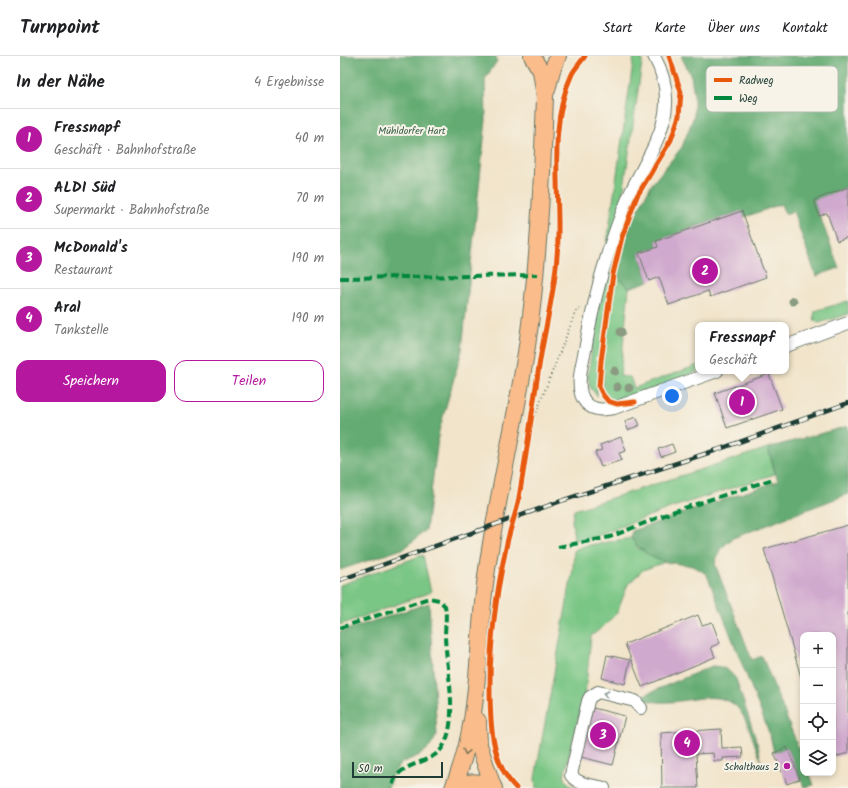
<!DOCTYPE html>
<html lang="de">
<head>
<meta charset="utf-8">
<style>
	:root { --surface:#fff; --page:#f6f6f6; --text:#202124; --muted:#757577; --line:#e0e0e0; --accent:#b5179e }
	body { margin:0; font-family:Kalam,sans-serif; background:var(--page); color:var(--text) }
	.controls { position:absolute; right:12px; bottom:12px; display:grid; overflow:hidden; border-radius:8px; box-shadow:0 2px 6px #0003 }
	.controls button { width:36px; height:36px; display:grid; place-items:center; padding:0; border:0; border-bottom:1px solid var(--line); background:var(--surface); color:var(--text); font:20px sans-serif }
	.scale { position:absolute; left:12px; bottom:10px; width:91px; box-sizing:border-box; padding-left:4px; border:2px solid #1f3d34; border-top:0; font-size:11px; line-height:14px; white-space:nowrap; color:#1f3d34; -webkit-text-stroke:3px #f7f3e8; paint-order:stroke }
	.you { position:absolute; left:332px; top:340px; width:14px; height:14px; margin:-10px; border:3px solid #fff; border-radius:50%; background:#1a73e8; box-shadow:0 0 0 6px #1a73e833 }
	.badge { display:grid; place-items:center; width:26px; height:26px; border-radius:50%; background:var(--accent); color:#fff; font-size:13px; font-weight:700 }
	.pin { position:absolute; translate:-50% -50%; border:2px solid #fff; box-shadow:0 1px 4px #0006 }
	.popup { position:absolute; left:355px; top:266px; width:94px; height:52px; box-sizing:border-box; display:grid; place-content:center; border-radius:8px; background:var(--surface); filter:drop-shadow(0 1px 3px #0005); font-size:13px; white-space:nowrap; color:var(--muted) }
	.popup b { font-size:15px; color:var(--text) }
	.popup::after { content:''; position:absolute; left:50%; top:100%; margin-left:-8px; border:8px solid transparent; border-top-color:var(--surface) }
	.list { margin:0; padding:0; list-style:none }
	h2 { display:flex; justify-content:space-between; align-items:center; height:52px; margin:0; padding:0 16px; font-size:17px }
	h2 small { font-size:13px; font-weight:400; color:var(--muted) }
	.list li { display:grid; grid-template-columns:26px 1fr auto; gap:12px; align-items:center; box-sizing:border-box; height:60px; padding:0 16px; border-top:1px solid var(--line) }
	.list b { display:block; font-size:15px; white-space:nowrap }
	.list p { margin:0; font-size:13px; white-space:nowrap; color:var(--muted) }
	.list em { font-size:13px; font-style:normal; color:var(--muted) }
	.actions { display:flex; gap:8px; padding:12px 16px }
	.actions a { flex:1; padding:9px 0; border:1px solid var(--accent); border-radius:12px; text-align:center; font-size:14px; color:var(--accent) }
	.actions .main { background:var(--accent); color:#fff }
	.icon { flex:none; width:22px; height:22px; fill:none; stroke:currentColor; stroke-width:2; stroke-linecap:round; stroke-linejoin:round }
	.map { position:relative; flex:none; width:508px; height:732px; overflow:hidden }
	header { display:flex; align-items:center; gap:24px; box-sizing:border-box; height:56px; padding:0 20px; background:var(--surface); border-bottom:1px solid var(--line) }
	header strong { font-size:19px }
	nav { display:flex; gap:22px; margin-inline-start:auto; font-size:14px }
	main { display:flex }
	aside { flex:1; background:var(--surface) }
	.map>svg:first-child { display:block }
	.green { fill:#7ac685; stroke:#4c825c }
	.forest { fill:#63ab72; stroke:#417453 }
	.building { fill:#d0a9ce }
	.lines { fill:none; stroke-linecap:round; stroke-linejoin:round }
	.minor-casing { stroke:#687768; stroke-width:14 }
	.major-casing { stroke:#687768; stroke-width:18 }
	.path { stroke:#687768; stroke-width:2; stroke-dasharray:1 3; stroke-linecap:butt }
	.minor { stroke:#fff; stroke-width:12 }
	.major { stroke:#f9bc8a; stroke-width:16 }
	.rail-casing { stroke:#1f3d34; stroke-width:4.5 }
	.rail { stroke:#f7f3e8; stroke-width:3; stroke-dasharray:9; stroke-linecap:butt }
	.quiet { stroke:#00873e; stroke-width:4; stroke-dasharray:8 4; stroke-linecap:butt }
	.cycleway-casing { stroke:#f7f3e8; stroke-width:8 }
	.cycleway { stroke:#e8590c; stroke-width:5 }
	.tree { fill:#8a9b82 }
	.oneway { stroke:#8f9e9a }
	.oneway2 { stroke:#81765b }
	.poi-dot { fill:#b5179e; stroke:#f7f3e8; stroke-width:1.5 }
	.labels { text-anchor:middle; stroke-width:4; stroke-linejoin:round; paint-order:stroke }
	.park-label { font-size:10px; fill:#365f48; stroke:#f7f3e8 }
	.poi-label { font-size:10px; fill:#1f3d34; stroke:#f7f3e8; text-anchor:end }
	.key { fill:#f7f3e8; stroke:#b6bcb2; stroke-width:1 }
	.key-label { font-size:11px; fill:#1f3d34 }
</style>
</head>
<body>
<header>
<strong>Turnpoint</strong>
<nav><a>Start</a><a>Karte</a><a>Über uns</a><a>Kontakt</a></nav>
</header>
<main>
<aside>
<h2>In der Nähe<small>4 Ergebnisse</small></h2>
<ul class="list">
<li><span class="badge">1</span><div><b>Fressnapf</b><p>Geschäft · Bahnhofstraße</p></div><em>40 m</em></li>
<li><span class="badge">2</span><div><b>ALDI Süd</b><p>Supermarkt · Bahnhofstraße</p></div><em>70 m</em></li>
<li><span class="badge">3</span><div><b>McDonald's</b><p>Restaurant</p></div><em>190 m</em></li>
<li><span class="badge">4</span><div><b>Aral</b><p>Tankstelle</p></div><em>190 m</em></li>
</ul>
<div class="actions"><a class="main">Speichern</a><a>Teilen</a></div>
</aside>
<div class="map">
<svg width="508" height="732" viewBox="0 0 508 732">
	<rect width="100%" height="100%" fill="#f7f3e8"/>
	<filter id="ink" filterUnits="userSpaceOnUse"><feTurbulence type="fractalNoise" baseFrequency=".025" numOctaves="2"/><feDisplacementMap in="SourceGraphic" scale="8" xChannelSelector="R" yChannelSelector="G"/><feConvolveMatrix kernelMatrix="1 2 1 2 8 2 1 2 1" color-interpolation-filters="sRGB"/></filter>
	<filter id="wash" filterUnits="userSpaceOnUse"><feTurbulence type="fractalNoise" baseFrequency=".012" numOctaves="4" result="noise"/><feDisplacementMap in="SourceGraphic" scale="16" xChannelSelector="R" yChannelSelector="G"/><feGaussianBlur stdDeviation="0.9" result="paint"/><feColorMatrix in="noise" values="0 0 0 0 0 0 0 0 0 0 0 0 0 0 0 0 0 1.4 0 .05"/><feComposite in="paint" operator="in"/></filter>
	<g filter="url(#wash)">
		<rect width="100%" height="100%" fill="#f1e4ca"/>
		<!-- green -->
		<g class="green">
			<polygon points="294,0 303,0 259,304 257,340 250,331 248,319"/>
			<path d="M275 219 289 232 280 320 290 321 294 332 358 309V315C340 322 278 353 263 342V305Z"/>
			<polygon points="508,245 508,258 479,267 475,265 474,260 475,255"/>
			<polygon points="428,392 435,418 330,452 249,483 234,484 232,464 234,454"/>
			<polygon points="291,482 298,492 325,506 303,514 288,528 277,557 264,570 251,580 246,630 224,720 226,725 234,732 196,732 195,722 233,513 234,494 244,490"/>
			<polygon points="83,499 91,536 0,569 0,529"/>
		</g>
		<!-- forest -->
		<g class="forest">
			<polygon points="0,0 156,0 157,5 145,23 146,64 122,294 99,375 86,474 65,492 0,514"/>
			<polygon points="341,0 508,0 508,131 474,144 499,212 476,220 453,155 445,158 441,148 405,161 402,155 316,185 318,191 299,197 309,225 289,232 275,219 292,164 312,128 342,91 354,60 354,39 351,20"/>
			<path d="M508 370V438L393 482 380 493 375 508 412 604 422 600 463 703V717H469L474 729 464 731 447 691 434 697 430 679 367 519C351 506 346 510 326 506 312 504 299 493 291 482L292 475 438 425 428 392Z"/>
			<polygon points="89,547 97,679 90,691 80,699 61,707 52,719 48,732 0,732 0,576"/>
			<path d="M372 610C383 610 389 614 396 623L418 690 421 704C414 689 410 670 401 656 385 632 352 645 330 646 318 647 308 645 297 642Z"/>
		</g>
		<g id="blocks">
			<!-- building -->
			<g class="building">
				<polygon points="508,131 508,181 497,185 487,157 479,160 474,144"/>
				<polygon points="402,155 426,221 370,241 368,235 329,249 319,221 309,225 299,197 318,191 316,185"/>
				<polygon points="429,318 442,353 387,372 375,337"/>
				<polygon points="296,361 300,369 288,374 285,365"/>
				<polygon points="281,381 286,395 279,397 282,404 261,411 255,396 262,394 260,389"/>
				<polygon points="332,388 335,396 321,401 318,393"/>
				<polygon points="508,469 508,697 495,701 493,694 493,579 463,579 463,628 424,493"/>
				<polygon points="358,559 362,569 372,566 380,587 371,591 375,601 302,631 285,588"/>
				<polygon points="267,599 290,604 285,628 262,622"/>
				<polygon points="253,652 285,660 273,709 241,701"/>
				<polygon points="381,673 382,692 402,691 403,701 383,702 383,705 374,705 373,697 356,698 358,732 322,732 321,677"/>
				<polygon points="447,691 460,723 447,728 434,697"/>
			</g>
		</g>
	</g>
	<g filter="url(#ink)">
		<use href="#blocks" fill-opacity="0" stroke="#687768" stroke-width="1"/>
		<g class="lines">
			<defs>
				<g id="minor">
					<path d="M314 0C326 22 330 45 322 70 315 94 300 115 290 138 268 188 254 240 245 294 242 309 234 334 246 347 254 355 263 354 274 352L377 315"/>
					<polyline points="446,290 508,267"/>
					<path d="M264 732C252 729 238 729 231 719L248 645 250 641 258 636 295 645 301 652"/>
				</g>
				<g id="major">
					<polyline points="207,34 212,14 218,0"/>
					<polyline points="138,665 139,689 153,731"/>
					<path d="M113 732C141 665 136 599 145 528 155 448 175 370 187 290 199 207 202 125 205 41L201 15 192 0"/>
					<path d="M114 732C128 724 140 724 154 732"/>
				</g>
			</defs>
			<!-- minor casing -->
			<use href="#minor" class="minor-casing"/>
			<!-- major casing -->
			<use href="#major" class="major-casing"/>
			<!-- path -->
			<polyline class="path" points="189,375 236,255 240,253"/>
			<!-- minor -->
			<use href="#minor" class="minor"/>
			<!-- major -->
			<use href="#major" class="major"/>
			<defs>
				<polyline id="rail" points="0,524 224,444 377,394 508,347"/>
			</defs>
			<!-- rail casing -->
			<use href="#rail" class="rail-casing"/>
			<!-- rail -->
			<use href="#rail" class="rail"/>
			<!-- quiet -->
			<g class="quiet">
				<polyline points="0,222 197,219"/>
				<polyline points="218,491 270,481 332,456 433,423"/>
				<path d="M0 572 89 542 99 544 105 550C107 560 105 570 105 581 106 611 120 665 102 692 90 710 55 705 52 732"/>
			</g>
			<defs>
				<g id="cycleway">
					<polyline points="295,346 277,348 268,345 263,339 259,331 261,305 273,218 282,181 297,140 331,84 339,60 341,36 329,0"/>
					<path d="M176 732C150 707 150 662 150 629 150 581 157 533 167 487 170 473 175 460 178 447 187 397 193 347 201 298 208 258 218 219 218 178 219 126 209 67 232 18 235 12 241 6 245 0"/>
				</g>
			</defs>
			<!-- cycleway casing -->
			<use href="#cycleway" class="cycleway-casing"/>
			<!-- cycleway -->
			<use href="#cycleway" class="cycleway"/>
		</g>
		<!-- trees -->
		<g class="tree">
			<circle cx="453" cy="245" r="4.5"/>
			<circle cx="281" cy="276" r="4.5"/>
			<circle cx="275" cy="315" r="4.5"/>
			<circle cx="277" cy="331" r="4.5"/>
			<circle cx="289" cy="332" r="4.5"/>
		</g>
		<!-- one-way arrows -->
		<defs><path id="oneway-chevron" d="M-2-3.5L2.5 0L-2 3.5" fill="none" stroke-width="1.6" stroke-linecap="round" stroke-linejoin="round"/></defs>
		<use class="oneway" href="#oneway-chevron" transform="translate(266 638) rotate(-166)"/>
		<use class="oneway2" href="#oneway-chevron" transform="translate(126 696) rotate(102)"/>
	</g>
	<!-- markers -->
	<circle class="poi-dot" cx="447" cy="710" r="4"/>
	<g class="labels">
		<!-- park labels -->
		<g class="park-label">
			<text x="72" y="78">Mühldorfer Hart</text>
		</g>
		<!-- poi labels -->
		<g class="poi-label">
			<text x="439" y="714">Schalthaus 2</text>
		</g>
	</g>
	<!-- legend -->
	<rect x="366" y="10" width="132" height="46" rx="6" class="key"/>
	<rect x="374" y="22" width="18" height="4" fill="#e8590c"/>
	<rect x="374" y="40" width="18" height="4" fill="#00873e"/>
	<g class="key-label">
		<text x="399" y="28">Radweg</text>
		<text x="399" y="46">Weg</text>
	</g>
</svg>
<div class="controls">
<button>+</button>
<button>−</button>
<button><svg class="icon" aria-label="locate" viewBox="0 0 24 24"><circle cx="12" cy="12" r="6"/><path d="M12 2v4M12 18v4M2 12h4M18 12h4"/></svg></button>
<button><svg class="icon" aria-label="layers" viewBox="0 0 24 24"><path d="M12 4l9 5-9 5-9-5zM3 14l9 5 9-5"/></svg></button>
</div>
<div class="scale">50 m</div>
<div class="you"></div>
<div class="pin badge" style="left:402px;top:346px">1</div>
<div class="popup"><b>Fressnapf</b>Geschäft</div>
<div class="pin badge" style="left:365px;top:215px">2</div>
<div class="pin badge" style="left:263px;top:679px">3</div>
<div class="pin badge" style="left:347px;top:687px">4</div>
</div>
</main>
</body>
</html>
